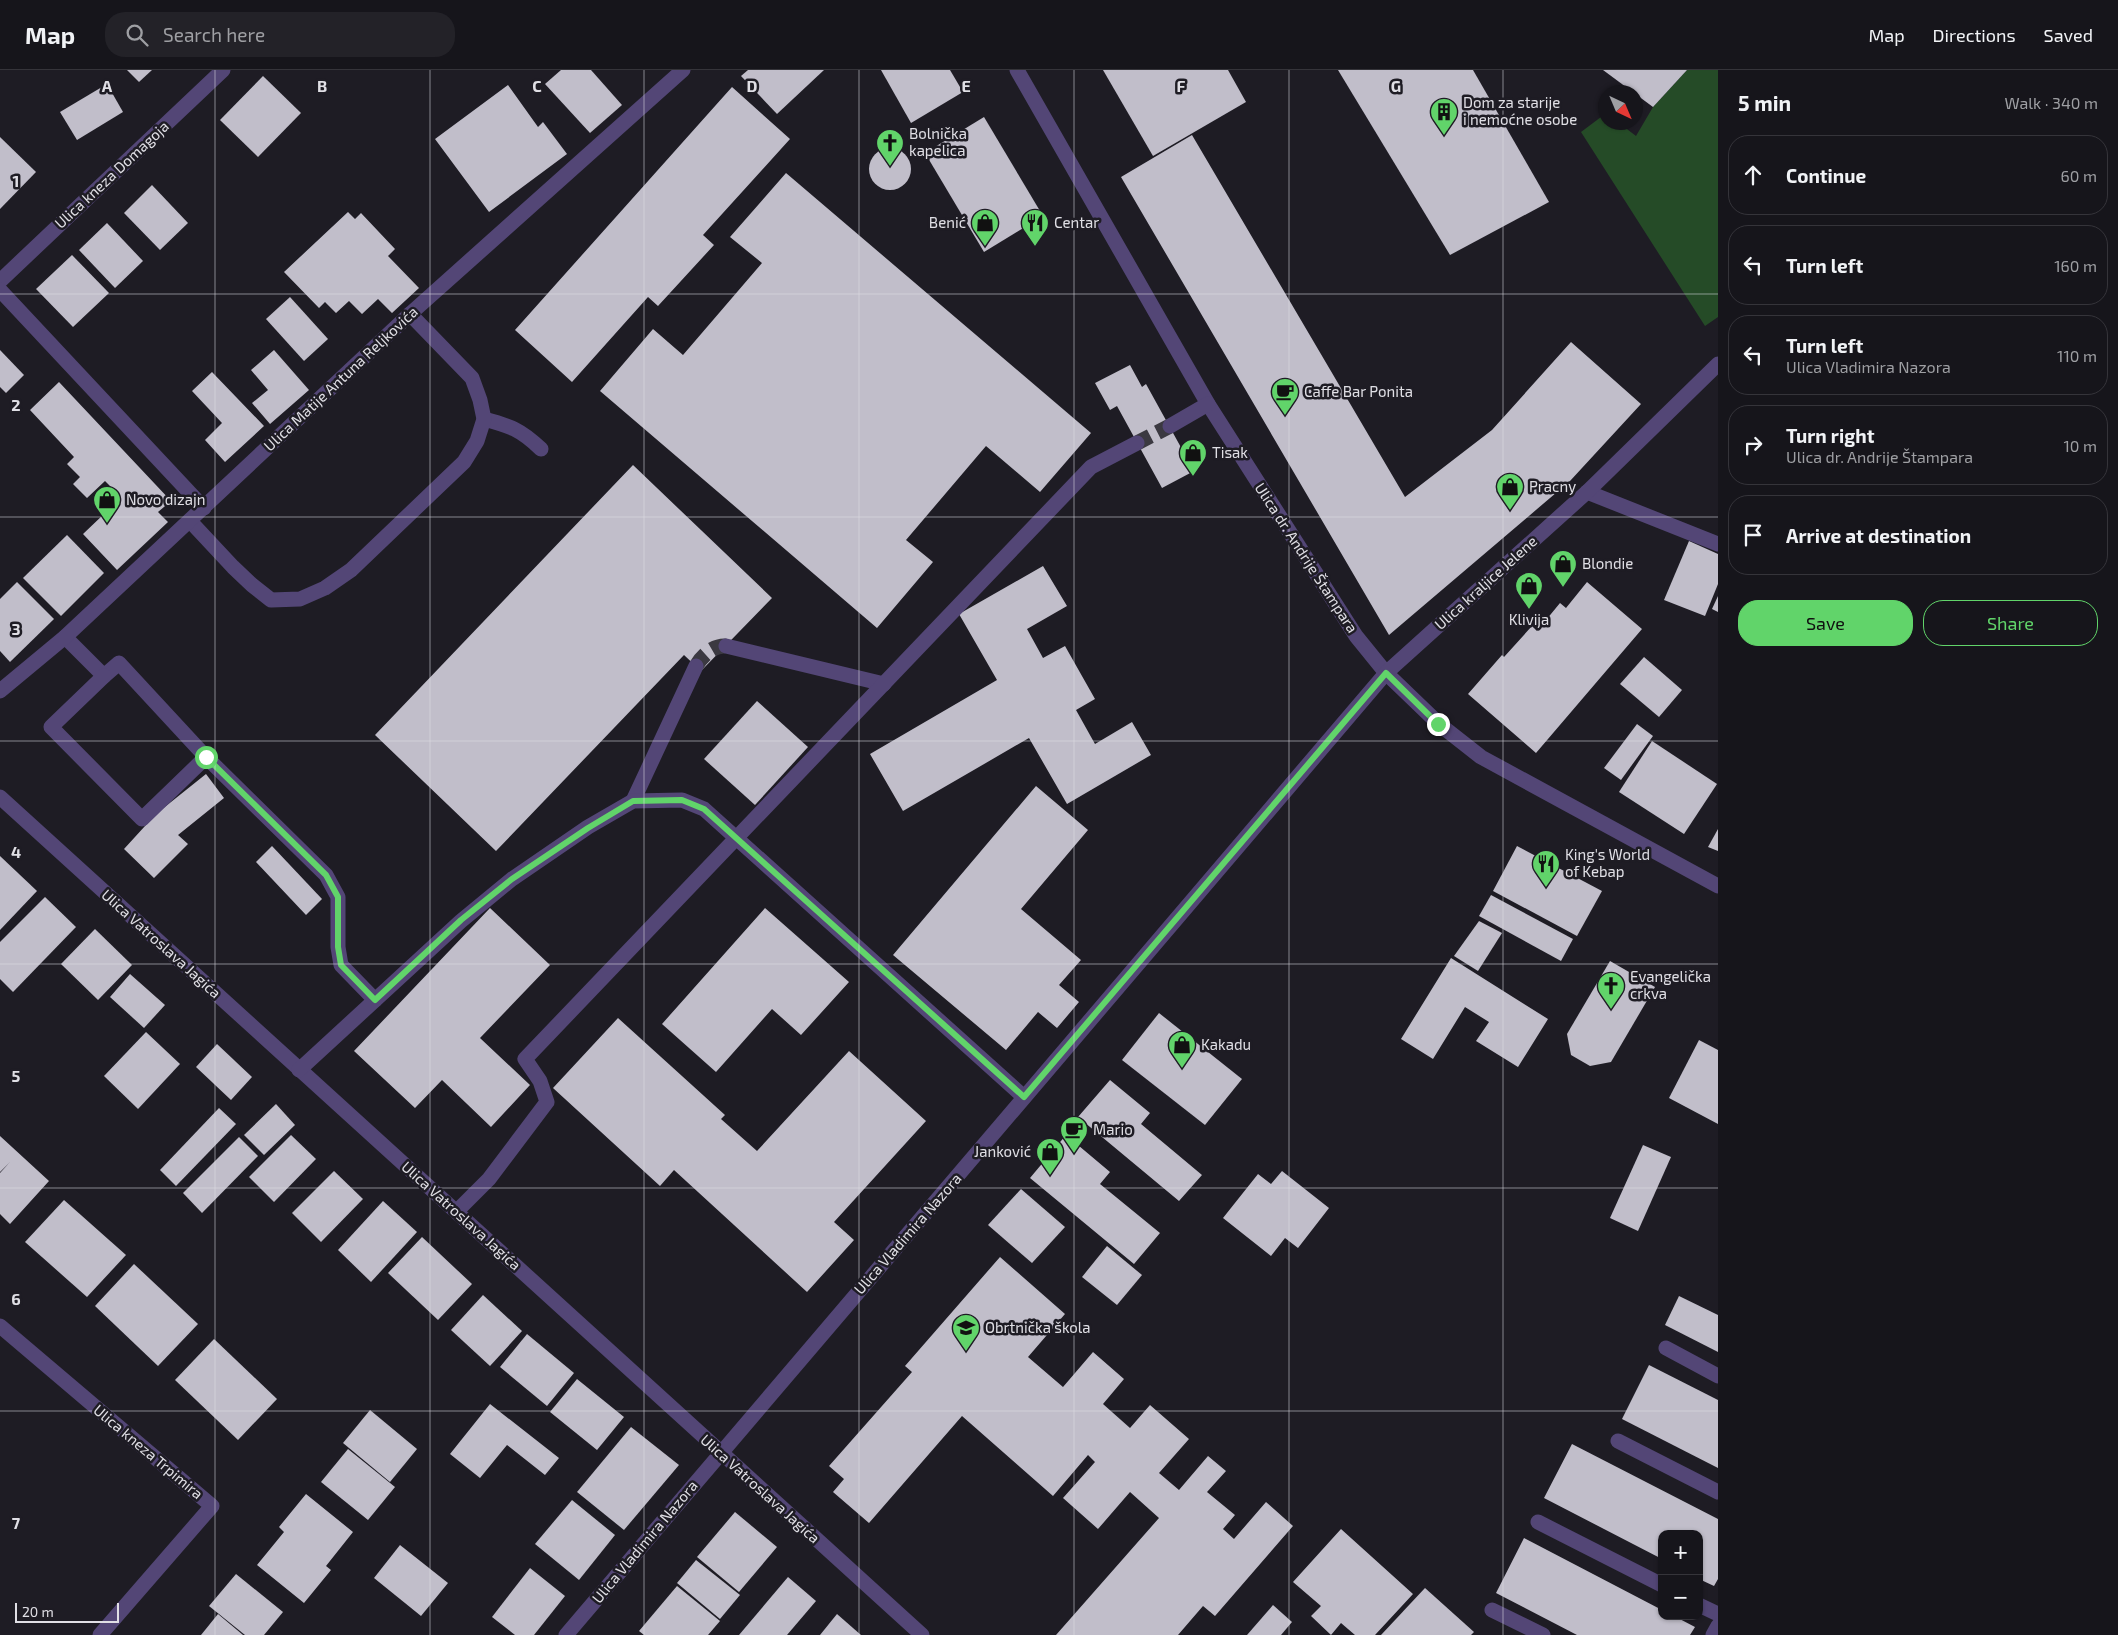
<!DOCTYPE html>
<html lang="en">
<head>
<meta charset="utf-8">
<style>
	:root { --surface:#16151b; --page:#232228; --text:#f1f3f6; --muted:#9e9fa3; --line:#35343a; --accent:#61d46a }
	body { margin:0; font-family:"Exo 2",sans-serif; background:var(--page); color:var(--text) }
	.controls { position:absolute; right:15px; bottom:15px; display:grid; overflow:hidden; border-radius:10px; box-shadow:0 1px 4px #0004 }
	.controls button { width:45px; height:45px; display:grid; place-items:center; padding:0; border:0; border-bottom:1px solid var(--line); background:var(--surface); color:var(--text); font:25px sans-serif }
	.compass { position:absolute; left:1598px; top:15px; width:45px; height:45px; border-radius:50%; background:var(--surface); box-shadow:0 1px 4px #0004; rotate:136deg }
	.scale { position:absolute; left:15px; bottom:12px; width:104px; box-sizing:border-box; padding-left:5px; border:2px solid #e0dfe5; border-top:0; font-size:14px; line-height:18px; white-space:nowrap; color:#e0dfe5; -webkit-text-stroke:4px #1e1c24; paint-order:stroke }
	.stop { position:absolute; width:15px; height:15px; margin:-11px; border:4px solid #61d46a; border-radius:50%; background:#fff }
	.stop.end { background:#61d46a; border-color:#fff; box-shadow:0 1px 5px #0008 }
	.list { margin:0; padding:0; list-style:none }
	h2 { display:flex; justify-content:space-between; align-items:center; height:65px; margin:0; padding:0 20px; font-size:21px }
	h2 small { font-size:16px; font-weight:400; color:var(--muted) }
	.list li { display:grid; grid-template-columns:32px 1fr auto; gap:15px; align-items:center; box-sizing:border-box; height:80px; margin:0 10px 10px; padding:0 10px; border:1px solid var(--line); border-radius:20px }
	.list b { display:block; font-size:19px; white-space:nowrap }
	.list p { margin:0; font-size:16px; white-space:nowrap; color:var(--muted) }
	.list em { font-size:16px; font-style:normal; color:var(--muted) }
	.actions { display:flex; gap:10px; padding:15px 20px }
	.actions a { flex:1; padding:11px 0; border:1px solid var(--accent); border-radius:20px; text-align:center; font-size:18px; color:var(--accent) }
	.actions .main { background:var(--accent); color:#111 }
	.icon { flex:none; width:28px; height:28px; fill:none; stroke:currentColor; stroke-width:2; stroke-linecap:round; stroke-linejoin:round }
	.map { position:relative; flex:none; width:1718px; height:1565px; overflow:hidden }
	header { display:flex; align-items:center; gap:30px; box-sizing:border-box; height:70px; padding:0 25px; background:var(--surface); border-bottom:1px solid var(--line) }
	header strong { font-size:24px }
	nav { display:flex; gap:28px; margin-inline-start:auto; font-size:18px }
	.search { width:350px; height:45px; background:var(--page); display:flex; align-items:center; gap:12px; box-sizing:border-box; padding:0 18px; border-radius:20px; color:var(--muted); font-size:19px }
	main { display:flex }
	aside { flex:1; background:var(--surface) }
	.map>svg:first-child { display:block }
	.green { fill:#254b27 }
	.building { fill:#c1beca }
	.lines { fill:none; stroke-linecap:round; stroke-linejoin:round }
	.minor-tunnel { stroke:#3b3941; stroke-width:15; stroke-dasharray:15 8; stroke-linecap:butt }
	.minor { stroke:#534676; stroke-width:15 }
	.route { stroke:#61d46a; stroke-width:6 }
	.grid { fill:none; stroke:#e0dfe5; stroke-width:1; stroke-opacity:0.55 }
	.labels { text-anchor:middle; stroke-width:5; stroke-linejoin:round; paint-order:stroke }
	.poi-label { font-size:15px; fill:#e0dfe5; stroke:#1e1c24; text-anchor:start }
	.street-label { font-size:15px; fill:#e0dfe5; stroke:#1e1c24 }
	.grid-label { font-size:16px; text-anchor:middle; font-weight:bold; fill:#e0dfe5; stroke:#1e1c24; stroke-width:5; stroke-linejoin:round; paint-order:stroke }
</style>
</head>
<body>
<header>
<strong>Map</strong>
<div class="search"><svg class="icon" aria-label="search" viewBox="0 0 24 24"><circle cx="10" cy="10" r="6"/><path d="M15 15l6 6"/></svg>Search here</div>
<nav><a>Map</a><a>Directions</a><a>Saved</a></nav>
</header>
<main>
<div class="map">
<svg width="1718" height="1565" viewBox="0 0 1718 1565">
	<rect width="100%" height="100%" fill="#1e1c24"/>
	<!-- green -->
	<polygon class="green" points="1687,0 1718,0 1718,247 1705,256 1581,62 1605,44 1606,52 1619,53 1636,66 1653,37"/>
	<!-- building -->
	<g class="building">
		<polygon points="127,0 152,0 139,12"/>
		<polygon points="561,0 591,0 622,35 590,63 545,14"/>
		<polygon points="748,0 824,0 777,44 741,6"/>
		<polygon points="881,0 950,0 963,22 911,53"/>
		<polygon points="1103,0 1228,0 1246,32 1153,86"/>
		<polygon points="1338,0 1473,0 1549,132 1450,185"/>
		<polygon points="1603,0 1687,0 1653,37"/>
		<polygon points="263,6 301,43 258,87 220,50"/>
		<polygon points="107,14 123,42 77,70 60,42"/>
		<polygon points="508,15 538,57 543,52 567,84 489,142 435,69"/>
		<polygon points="732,17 790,69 703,165 714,175 658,236 648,227 572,312 515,260"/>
		<polygon points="984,47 1043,146 984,182 925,83"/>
		<polygon points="1192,65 1405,427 1492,360 1571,272 1641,334 1570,411 1389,565 1121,107"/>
		<polygon points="0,67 36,102 0,139"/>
		<circle cx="890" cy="99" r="21"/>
		<polygon points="786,103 1091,363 1040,422 986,376 906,470 933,492 877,558 600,321 653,259 683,285 762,193 730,167"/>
		<polygon points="152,115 188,153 160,180 124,143"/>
		<polygon points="348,142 355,149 361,143 395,179 388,186 419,218 392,243 378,229 362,244 349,231 336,243 325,232 319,238 284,202"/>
		<polygon points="107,153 143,191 115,218 79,180"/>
		<polygon points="72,185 109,223 73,257 36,219"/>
		<polygon points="290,227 328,269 304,291 266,249"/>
		<polygon points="0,280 24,305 6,323 0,317"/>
		<polygon points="274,280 309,320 270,354 252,333 268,320 251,300"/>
		<polygon points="1130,295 1142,317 1146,314 1194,401 1162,418 1117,336 1110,340 1095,313"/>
		<polygon points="212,302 264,356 225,392 205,370 222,353 192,321"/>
		<polygon points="59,312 171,431 158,442 168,452 117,500 83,464 104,444 95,435 113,419 105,411 87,428 73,414 80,407 67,394 74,387 30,340"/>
		<polygon points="633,395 772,528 701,601 684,585 496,781 375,665"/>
		<polygon points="67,465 104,503 61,546 23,508"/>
		<polygon points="1689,471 1718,484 1718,514 1705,546 1664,530"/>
		<polygon points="1043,496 1067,536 1027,559 1043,588 1065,576 1095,629 1076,640 1095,674 1132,652 1151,685 1067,734 1029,668 903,741 870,684 997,610 959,544"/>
		<polygon points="17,512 54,549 10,592 0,581 0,529"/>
		<polygon points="1587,512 1642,559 1536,683 1468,624 1502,585 1504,587 1532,556 1537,561 1560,533 1566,538"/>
		<polygon points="1718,526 1718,542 1712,539"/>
		<polygon points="1644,587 1682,620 1659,647 1620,614"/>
		<polygon points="757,631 808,677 755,735 704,689"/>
		<polygon points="1637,654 1653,666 1621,710 1604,698"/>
		<polygon points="1652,671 1717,714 1684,764 1619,722"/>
		<polygon points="206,704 224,728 178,765 188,774 154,808 124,779 156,744"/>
		<polygon points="1036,716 1088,760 1021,839 1081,890 1059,915 1079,932 1057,958 1038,942 1006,980 893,885"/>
		<polygon points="1718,759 1718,781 1708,777"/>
		<polygon points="272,776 322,829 306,845 256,792"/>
		<polygon points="1517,776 1602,821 1577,866 1493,821"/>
		<polygon points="0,786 37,821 0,860"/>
		<polygon points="1491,825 1573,869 1561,891 1479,846"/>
		<polygon points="45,827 76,857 13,922 0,909 0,872"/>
		<polygon points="490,838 550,895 480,968 530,1015 491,1057 442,1010 415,1038 354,981"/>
		<polygon points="765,838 849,912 801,965 772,939 716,1002 662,954"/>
		<polygon points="1479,851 1502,863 1478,901 1454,886"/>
		<polygon points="95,859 132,895 98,930 61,894"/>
		<polygon points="1451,888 1548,949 1518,997 1476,971 1489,952 1465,937 1433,989 1401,969"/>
		<polygon points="1610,891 1655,917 1611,992 1590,996 1571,985 1567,964"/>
		<polygon points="130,904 165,935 144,958 110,927"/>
		<polygon points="1159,943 1242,1009 1205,1055 1122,990"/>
		<polygon points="618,948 725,1045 721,1049 757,1081 849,981 926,1051 834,1152 854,1170 807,1222 674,1100 660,1116 553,1018"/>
		<polygon points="146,962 180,994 138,1039 104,1006"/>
		<polygon points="1699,970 1718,980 1718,1054 1669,1028"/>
		<polygon points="217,974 252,1007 231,1030 196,997"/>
		<polygon points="1110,1010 1150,1043 1141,1054 1202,1105 1179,1131 1078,1047"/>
		<polygon points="276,1034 295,1055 264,1085 244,1065"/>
		<polygon points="219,1038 236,1054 176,1116 160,1100"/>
		<polygon points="291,1065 316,1089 274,1132 249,1107"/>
		<polygon points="1066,1065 1110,1102 1100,1114 1160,1163 1134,1194 1030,1108"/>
		<polygon points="0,1066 49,1111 10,1154 0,1144 0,1103 10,1092 0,1102"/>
		<polygon points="239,1067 258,1086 202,1143 183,1123"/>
		<polygon points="1643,1075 1671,1087 1638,1161 1610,1148"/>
		<polygon points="334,1101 363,1129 321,1172 292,1143"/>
		<polygon points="1282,1101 1329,1138 1298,1178 1285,1168 1271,1186 1223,1148 1258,1104 1271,1114"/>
		<polygon points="1021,1119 1065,1157 1032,1193 988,1155"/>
		<polygon points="64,1130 126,1185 87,1227 25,1172"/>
		<polygon points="383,1131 417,1162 371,1212 338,1180"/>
		<polygon points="422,1167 472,1214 438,1250 388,1203"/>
		<polygon points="1107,1176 1142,1205 1117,1235 1082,1207"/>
		<polygon points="1000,1187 1065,1244 1028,1287 1063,1317 1093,1282 1124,1309 1103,1334 1130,1358 1150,1335 1189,1369 1159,1403 1179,1420 1208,1386 1226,1401 1207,1422 1235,1445 1223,1459 1234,1469 1266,1432 1293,1456 1215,1546 1203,1536 1178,1565 1056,1565 1159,1448 1130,1422 1098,1459 1063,1428 1095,1392 1088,1385 1053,1426 962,1346 869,1453 833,1422 844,1409 829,1396 912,1302 905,1296"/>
		<polygon points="134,1194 198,1254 158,1296 95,1236"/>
		<polygon points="483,1225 522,1261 490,1296 451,1260"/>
		<polygon points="1679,1226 1718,1245 1718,1282 1665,1255"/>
		<polygon points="527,1264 574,1303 547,1336 500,1297"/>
		<polygon points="214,1269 277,1329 238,1370 175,1310"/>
		<polygon points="1649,1295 1718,1330 1718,1398 1622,1349"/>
		<polygon points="577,1309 624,1347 597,1380 550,1342"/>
		<polygon points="490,1334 559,1388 545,1405 507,1375 480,1408 450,1384"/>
		<polygon points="370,1340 417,1379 390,1412 343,1373"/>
		<polygon points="631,1357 679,1395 624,1460 577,1422"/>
		<polygon points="1572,1374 1718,1449 1718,1509 1714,1516 1699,1509 1699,1464 1662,1464 1662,1489 1544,1428"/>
		<polygon points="348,1379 395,1417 368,1450 321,1412"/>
		<polygon points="306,1424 353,1462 326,1496 331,1500 304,1533 257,1495 284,1462 279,1457"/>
		<polygon points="572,1430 615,1465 579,1510 535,1474"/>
		<polygon points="735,1442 777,1477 739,1522 697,1487"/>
		<polygon points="1341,1459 1413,1524 1375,1565 1355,1565 1341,1553 1331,1565 1311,1546 1321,1536 1293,1512"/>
		<polygon points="1524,1468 1662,1540 1662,1546 1674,1546 1695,1557 1690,1565 1577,1565 1496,1523"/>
		<polygon points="400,1475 448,1513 421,1546 374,1508"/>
		<polygon points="696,1490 740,1525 720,1549 677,1513"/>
		<polygon points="530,1498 565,1526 534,1565 515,1565 492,1547"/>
		<polygon points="236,1504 283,1542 264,1565 245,1565 209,1536"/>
		<polygon points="788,1507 816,1531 787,1565 739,1565"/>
		<polygon points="677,1516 720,1551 708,1565 644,1565 639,1561"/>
		<polygon points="1425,1518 1474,1562 1471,1565 1381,1565"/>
		<polygon points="1273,1535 1292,1552 1281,1565 1247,1565"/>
		<polygon points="218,1544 243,1565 201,1565"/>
		<polygon points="837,1544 861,1565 820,1565"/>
	</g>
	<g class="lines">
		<!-- minor-tunnel -->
		<g class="minor-tunnel">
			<polyline points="1137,373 1170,356"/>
			<path d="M696 596C702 586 713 575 726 576"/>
		</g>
		<!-- minor -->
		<g class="minor">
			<polyline points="1017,0 1208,334 1356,566 1386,603 1439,654 1481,687 1718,816"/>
			<polyline points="0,211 223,0"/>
			<polyline points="0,220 204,438"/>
			<path d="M484 349C510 356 520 359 541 379"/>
			<polyline points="1170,356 1208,334"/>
			<polyline points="1587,422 1718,474"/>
			<polyline points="190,451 233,497 252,515 271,530 300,529 325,518 351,500 464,392 477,371 484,349 480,330 472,308 410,244"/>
			<polyline points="65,567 104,606 119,593 206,687 326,805 338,827 338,877 341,895 375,930"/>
			<polyline points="726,576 884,614"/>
			<polyline points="104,606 51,657 142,749 206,687"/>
			<polyline points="0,621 65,567 410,244 683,0"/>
			<polyline points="0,727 922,1565"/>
			<polyline points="633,731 696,596"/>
			<polyline points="299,1000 461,851 512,809 588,757 633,731 682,730 704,739 1024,1027"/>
			<polyline points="457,1141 489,1109 547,1032 540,1011 525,989 1091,397 1137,373"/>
			<polyline points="0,1256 212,1436 100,1565"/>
			<polyline points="1666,1278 1718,1306"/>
			<polyline points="1618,1371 1718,1422"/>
			<polyline points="1538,1452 1662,1515"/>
			<polyline points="1699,1535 1718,1544"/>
			<polyline points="1492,1540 1543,1565"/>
			<polyline points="566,1565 1386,603 1587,422 1718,294"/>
			<polyline points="1713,1565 1718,1556"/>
		</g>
	</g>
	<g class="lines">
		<!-- route -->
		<polyline class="route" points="206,687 326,805 338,827 338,877 341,895 375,930 461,850 512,809 588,758 633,731 682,730 704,739 1024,1027 1386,603 1438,654"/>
	</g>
	<!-- grid -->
	<path class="grid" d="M215 0V1565M430 0V1565M644 0V1565M859 0V1565M1074 0V1565M1289 0V1565M1503 0V1565M0 224H1718M0 447H1718M0 671H1718M0 894H1718M0 1118H1718M0 1341H1718"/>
	<!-- icons -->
	<defs>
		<symbol id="building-pin" viewBox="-11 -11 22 30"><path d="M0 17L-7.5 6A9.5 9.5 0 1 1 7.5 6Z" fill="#61d46a" stroke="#1e1c24"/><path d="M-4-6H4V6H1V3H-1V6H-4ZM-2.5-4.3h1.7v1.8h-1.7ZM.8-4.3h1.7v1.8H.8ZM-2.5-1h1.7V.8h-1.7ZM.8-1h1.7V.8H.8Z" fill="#111"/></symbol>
		<symbol id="church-pin" viewBox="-11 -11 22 30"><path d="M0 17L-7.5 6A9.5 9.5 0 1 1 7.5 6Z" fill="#61d46a" stroke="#1e1c24"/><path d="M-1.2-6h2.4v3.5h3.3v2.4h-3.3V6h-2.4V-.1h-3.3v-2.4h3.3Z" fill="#111"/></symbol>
		<symbol id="shop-pin" viewBox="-11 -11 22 30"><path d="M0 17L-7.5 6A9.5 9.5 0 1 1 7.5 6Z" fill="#61d46a" stroke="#1e1c24"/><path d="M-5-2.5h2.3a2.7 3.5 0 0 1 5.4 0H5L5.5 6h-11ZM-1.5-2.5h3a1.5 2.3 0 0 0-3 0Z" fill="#111"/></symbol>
		<symbol id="restaurant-pin" viewBox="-11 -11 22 30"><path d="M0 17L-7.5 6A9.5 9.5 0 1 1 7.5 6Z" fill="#61d46a" stroke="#1e1c24"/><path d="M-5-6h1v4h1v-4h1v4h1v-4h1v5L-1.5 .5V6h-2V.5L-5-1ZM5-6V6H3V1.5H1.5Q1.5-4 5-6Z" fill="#111"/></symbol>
		<symbol id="cafe-pin" viewBox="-11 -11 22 30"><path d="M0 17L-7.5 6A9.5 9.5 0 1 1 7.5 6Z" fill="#61d46a" stroke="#1e1c24"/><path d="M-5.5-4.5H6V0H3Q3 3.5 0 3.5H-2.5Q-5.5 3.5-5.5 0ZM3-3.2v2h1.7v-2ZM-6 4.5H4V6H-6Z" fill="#111"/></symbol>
		<symbol id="school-pin" viewBox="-11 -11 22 30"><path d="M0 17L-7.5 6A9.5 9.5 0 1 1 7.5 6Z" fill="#61d46a" stroke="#1e1c24"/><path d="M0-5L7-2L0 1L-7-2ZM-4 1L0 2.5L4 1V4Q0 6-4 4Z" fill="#111"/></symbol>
	</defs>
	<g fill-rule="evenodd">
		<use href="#building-pin" x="1428" y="26" width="32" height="43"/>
		<use href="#church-pin" x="874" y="57" width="32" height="43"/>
		<use href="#shop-pin" x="969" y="137" width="32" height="43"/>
		<use href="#restaurant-pin" x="1019" y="137" width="32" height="43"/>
		<use href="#cafe-pin" x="1269" y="306" width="32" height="43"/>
		<use href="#shop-pin" x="1177" y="367" width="32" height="43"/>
		<use href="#shop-pin" x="1494" y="401" width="32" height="43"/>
		<use href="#shop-pin" x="91" y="414" width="32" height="43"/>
		<use href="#shop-pin" x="1547" y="478" width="32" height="43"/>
		<use href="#shop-pin" x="1513" y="500" width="32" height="43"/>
		<use href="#restaurant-pin" x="1530" y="778" width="32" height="43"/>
		<use href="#church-pin" x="1595" y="900" width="32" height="43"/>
		<use href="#shop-pin" x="1166" y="959" width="32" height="43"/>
		<use href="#cafe-pin" x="1058" y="1044" width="32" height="43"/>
		<use href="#shop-pin" x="1034" y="1066" width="32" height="43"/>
		<use href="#school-pin" x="950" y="1242" width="32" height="43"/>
	</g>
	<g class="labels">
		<!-- poi labels -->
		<g class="poi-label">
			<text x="1463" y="38">Dom za starije<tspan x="1463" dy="17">i nemoćne osobe</tspan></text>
			<text x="909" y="69">Bolnička<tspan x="909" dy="17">kapelica</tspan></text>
			<text x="966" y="158" text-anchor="end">Benić</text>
			<text x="1054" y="158">Centar</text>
			<text x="1304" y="327">Caffe Bar Ponita</text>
			<text x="1212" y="388">Tisak</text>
			<text x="1529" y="422">Pracny</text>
			<text x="126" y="435">Novo dizajn</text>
			<text x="1582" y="499">Blondie</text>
			<text x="1529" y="555" text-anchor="middle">Klivija</text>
			<text x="1565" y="790">King's World<tspan x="1565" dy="17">of Kebap</tspan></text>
			<text x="1630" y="912">Evangelička<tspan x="1630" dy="17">crkva</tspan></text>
			<text x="1201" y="980">Kakadu</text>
			<text x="1093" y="1065">Mario</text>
			<text x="1031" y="1087" text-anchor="end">Janković</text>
			<text x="985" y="1263">Obrtnička škola</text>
		</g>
		<!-- street labels -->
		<g class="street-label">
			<text transform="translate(112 105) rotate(-43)" y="5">Ulica kneza Domagoja</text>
			<text transform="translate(341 309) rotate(-43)" y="5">Ulica Matije Antuna Reljkovića</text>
			<text transform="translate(1306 488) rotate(57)" y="5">Ulica dr. Andrije Štampara</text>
			<text transform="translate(1486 513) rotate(-42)" y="5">Ulica kraljice Jelene</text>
			<text transform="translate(161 874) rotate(42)" y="5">Ulica Vatroslava Jagića</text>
			<text transform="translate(461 1146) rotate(42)" y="5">Ulica Vatroslava Jagića</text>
			<text transform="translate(908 1164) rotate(-49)" y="5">Ulica Vladimira Nazora</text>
			<text transform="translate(148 1382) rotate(40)" y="5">Ulica kneza Trpimira</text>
			<text transform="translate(760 1419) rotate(42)" y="5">Ulica Vatroslava Jagića</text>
			<text transform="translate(645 1472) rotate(-50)" y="5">Ulica Vladimira Nazora</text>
		</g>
	</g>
	<g class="grid-label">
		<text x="107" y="22">A</text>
		<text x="322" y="22">B</text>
		<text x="537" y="22">C</text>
		<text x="752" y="22">D</text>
		<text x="966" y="22">E</text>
		<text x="1181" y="22">F</text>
		<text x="1396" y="22">G</text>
		<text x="16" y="117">1</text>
		<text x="16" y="341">2</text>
		<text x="16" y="565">3</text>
		<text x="16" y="788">4</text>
		<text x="16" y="1012">5</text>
		<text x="16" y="1235">6</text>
		<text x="16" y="1459">7</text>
	</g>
</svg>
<div class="controls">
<button>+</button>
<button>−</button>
</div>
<svg class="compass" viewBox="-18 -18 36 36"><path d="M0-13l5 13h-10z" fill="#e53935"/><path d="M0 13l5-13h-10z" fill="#9e9fa3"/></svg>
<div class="scale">20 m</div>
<div class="stop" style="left:206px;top:687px"></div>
<div class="stop end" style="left:1438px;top:654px"></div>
</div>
<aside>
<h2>5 min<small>Walk · 340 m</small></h2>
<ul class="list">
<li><svg class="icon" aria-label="ahead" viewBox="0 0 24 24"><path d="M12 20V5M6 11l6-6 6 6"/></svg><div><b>Continue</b></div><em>60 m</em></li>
<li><svg class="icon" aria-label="left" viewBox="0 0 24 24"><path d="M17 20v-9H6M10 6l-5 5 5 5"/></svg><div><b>Turn left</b></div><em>160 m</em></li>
<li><svg class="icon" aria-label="left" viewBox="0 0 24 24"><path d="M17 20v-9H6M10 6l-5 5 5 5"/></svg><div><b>Turn left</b><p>Ulica Vladimira Nazora</p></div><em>110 m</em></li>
<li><svg class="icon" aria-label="right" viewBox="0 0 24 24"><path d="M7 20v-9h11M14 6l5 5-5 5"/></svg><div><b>Turn right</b><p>Ulica dr. Andrije Štampara</p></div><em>10 m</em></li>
<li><svg class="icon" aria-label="arrive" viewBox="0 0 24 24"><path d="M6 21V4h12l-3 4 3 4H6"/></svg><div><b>Arrive at destination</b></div></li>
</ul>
<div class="actions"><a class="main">Save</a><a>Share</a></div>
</aside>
</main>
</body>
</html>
